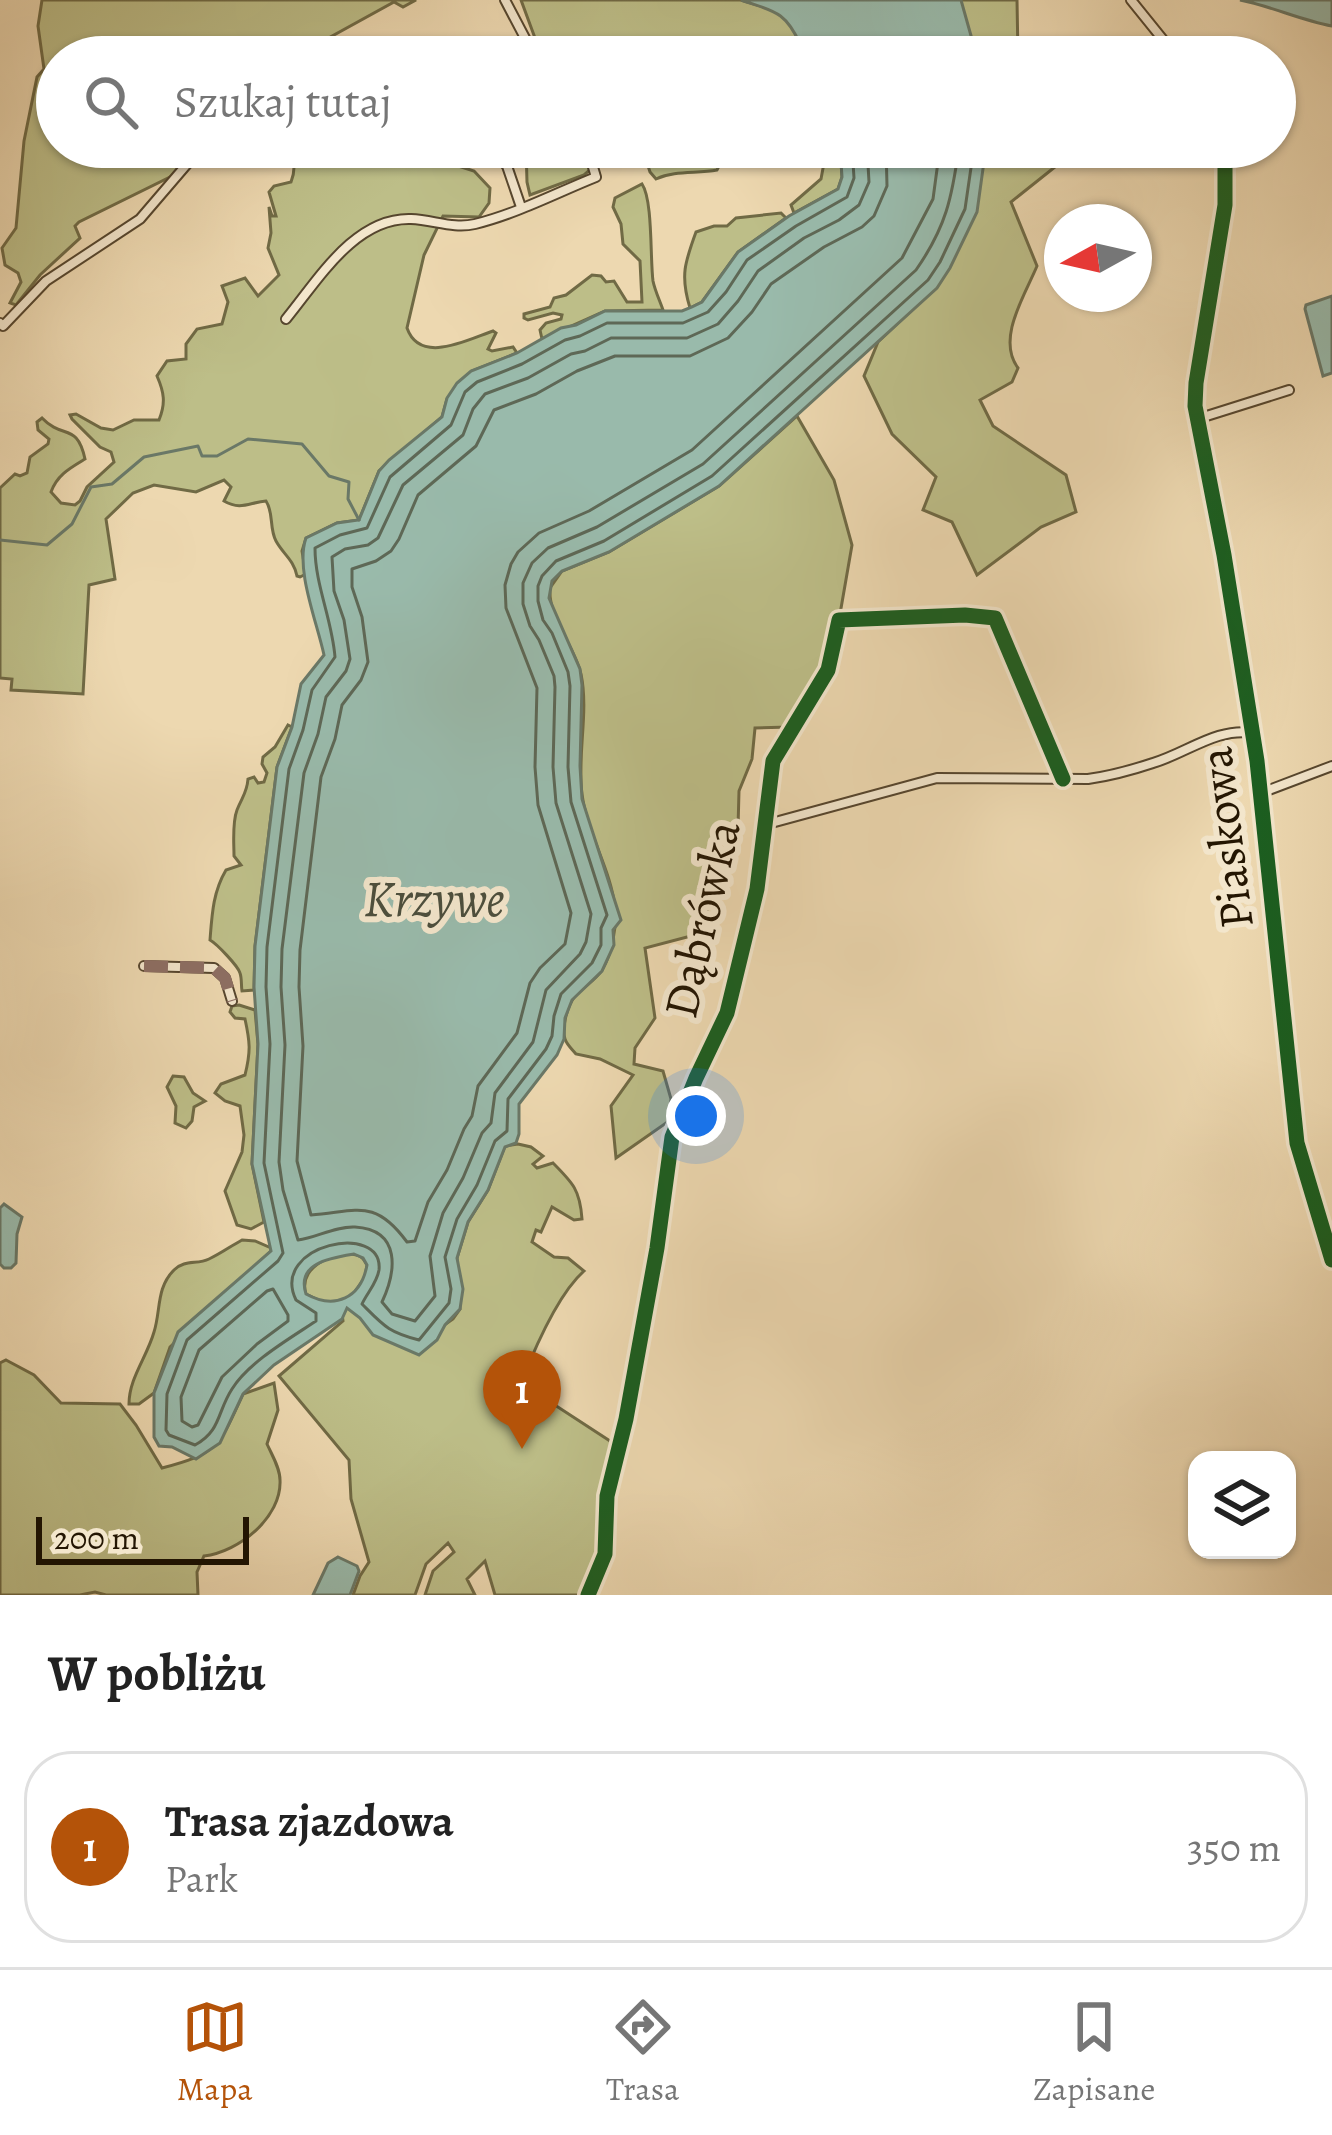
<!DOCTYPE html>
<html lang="pl">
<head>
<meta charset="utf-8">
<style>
	:root { --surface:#fff; --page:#f2f2f2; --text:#222; --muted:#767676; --line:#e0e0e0; --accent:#b45309 }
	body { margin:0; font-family:Alegreya,serif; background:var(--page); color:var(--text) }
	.controls { position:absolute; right:36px; bottom:36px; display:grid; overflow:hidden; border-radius:24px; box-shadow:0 3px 9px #0004 }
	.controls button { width:108px; height:108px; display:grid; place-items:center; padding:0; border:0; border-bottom:3px solid var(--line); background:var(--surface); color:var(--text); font:60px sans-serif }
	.compass { position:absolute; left:1044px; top:204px; width:108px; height:108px; border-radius:50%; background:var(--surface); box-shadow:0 3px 9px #0004; rotate:262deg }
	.scale { position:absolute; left:36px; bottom:30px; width:213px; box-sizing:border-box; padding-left:12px; border:6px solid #231502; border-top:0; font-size:33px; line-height:42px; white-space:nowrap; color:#231502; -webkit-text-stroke:9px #f3e6cc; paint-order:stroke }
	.you { position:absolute; left:696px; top:1116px; width:42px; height:42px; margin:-30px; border:9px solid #fff; border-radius:50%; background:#1a73e8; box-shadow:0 0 0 18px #1a73e833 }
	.badge { display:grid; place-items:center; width:78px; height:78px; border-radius:50%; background:var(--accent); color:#fff; font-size:39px; font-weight:700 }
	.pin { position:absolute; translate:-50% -99px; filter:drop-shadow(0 3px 6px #0008) }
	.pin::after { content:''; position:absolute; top:63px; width:42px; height:36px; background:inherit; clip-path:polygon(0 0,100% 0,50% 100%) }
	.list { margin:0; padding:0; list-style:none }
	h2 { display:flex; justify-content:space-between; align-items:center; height:156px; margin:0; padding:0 48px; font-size:51px }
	h2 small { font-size:39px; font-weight:400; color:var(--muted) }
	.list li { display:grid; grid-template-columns:78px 1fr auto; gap:36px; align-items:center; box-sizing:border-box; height:192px; margin:0 24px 24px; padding:0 24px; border:3px solid var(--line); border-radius:48px }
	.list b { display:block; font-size:45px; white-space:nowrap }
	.list p { margin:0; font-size:39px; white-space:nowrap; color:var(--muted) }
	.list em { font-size:39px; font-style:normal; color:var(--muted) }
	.icon { flex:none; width:66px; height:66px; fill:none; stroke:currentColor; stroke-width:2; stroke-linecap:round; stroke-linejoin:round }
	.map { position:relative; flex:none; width:1332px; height:1595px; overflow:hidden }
	.search { position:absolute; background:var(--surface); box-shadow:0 3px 9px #0004; left:36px; right:36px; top:36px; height:132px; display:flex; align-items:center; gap:30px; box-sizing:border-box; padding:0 42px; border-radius:66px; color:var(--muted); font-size:45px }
	.sheet { height:372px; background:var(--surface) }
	nav { display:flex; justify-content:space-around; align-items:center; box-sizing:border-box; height:168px; border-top:3px solid var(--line); background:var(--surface); font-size:33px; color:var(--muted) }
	nav a { display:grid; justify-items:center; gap:6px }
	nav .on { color:var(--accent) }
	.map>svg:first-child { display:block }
	.green { fill:#bdbe88; stroke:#706a45; stroke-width:3 }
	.water { fill:#99baab; stroke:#6a7867; stroke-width:3; fill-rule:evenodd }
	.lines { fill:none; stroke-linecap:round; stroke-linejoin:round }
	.shore { stroke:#5e6856; stroke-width:3 }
	.stream { stroke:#6a7867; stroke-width:3 }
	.minor-casing { stroke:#56462e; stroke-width:12 }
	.minor { stroke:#f3e6cc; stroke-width:8 }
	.quiet { stroke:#8d6e63; stroke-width:12; stroke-dasharray:24 12; stroke-linecap:butt }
	.cycleway-casing { stroke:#f3e6cc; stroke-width:22 }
	.cycleway { stroke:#1b5e20; stroke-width:15 }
	.labels { text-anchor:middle; stroke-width:12; stroke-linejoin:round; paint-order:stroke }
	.street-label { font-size:48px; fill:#231502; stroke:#f3e6cc }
	.water-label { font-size:51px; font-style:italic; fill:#4c4f3d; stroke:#f3e6cc }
</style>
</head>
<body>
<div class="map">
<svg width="1332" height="1595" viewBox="0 0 1332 1595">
	<rect width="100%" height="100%" fill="#edd8b0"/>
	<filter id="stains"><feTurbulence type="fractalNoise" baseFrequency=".00167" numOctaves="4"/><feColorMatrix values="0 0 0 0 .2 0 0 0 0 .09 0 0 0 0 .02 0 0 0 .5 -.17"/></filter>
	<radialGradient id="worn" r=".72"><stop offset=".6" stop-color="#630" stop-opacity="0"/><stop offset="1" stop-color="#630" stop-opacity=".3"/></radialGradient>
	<!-- green -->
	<g class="green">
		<polygon points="42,0 416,0 403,7 394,2 294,57 57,57 57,147 183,147 186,159 172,176 79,222 75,226 80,238 40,275 16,305 10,303 21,282 18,273 5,265 2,248 16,228 24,141 37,77 44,69 38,26"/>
		<polygon points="521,0 741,0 776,11 791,24 800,44 827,57 542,57"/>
		<polygon points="943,0 1017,0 1018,57 962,57"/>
		<path d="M281 147H442L448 148 455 165 474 171 490 188 489 203 479 217 443 216 424 255 407 328C420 365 467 340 493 331L496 333 488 349 492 351 513 347 517 353 472 371 447 399 442 417 379 471 359 520 337 523 306 538 302 551 306 574 300 577 297 576C294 560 283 554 276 541 269 528 274 513 266 501 250 502 241 511 224 501L231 487 224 480 196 492 154 485 133 493 106 519 115 579 89 585 83 694 11 690 12 679 0 678V488L15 474 20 476 27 473 30 457 48 444 49 439 38 430 37 422 42 418C63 440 77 422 85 459 70 468 57 475 51 492L61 503 75 505 80 501 87 487 114 462 111 452 100 447 72 419 70 415 76 414 101 428 113 430 134 420H159C166 403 164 392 157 376L167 361 186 359V344L197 329 222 324 228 302 222 286 245 278 258 296 279 275 268 248 271 233 269 207 272 216H276L269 192 274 186 291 182C296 169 296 153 281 147Z"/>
		<polygon points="526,147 582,147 591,169 584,175 530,195 527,182"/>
		<path d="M642 147H715L719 166 717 170C697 174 675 170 656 179L650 172Z"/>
		<polygon points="827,147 840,147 842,177 838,189 794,213 791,205 821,179"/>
		<path d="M971 147H1080L1011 202 1037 266C1025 295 996 339 1018 368L1012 382 980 400 993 426 1066 475 1076 512 1041 527 977 575 952 522 923 510 936 477 892 434 864 376 878 342 916 306Z"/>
		<path d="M642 184C653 200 650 259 653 281 655 291 660 301 663 310L605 311 542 339 540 330 546 323 561 319 562 315 553 313 528 320 524 318V314L550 307 554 298 566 295 592 275 601 276 606 282 614 281 627 302H642L640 261 623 244 621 224 613 207 615 198Z"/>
		<path d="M781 213 786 218 738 252 702 302 690 308C680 276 685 262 696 232L714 226H727L736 218Z"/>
		<path d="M797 416 834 480 852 545 840 614 837 616 822 675 789 727 755 728 752 759 739 791 738 828 709 855 706 932 645 948 655 1018 635 1048 634 1064 663 1071 671 1099 669 1121 616 1158 611 1106 633 1075 600 1059 576 1054C572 1049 567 1045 565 1039 561 1027 568 1005 575 996 583 987 596 980 602 970 612 954 617 926 615 908 611 869 587 834 582 794 577 754 589 712 581 674 574 644 548 619 550 588L562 571 609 552 719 486Z"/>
		<path d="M288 725 292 727 277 767 255 946 254 990 242 991C241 985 242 979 240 973 238 966 217 944 210 940 212 914 213 892 226 870L241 865 234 856C234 842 232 823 237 810 242 797 247 793 248 779L254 777 258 783 264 782 267 773 262 764 263 757 275 747Z"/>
		<path d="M239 1005 255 1010 258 1044 252 1164 264 1222 251 1229 237 1225 225 1191 242 1152 244 1135 240 1106 225 1101 215 1093 221 1084 245 1075C251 1051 250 1042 245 1019L235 1018 230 1012 232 1006Z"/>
		<polygon points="173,1076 184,1077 193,1093 205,1101 194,1107 192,1121 186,1128 175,1123 176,1106 167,1087"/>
		<path d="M518 1144 531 1147 543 1156 533 1164 537 1168 553 1163C573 1183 580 1190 582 1219L574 1220 552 1207 541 1232 536 1230 532 1242 554 1257 568 1258 584 1271C557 1295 534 1350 521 1383L610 1441 612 1447 601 1484V1556L584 1595H495L485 1561 467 1579 475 1595H425L433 1571 454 1552 448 1543 426 1564 415 1595H353L360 1576 369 1562 351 1499 349 1460 279 1376 343 1321 340 1301 325 1303 306 1294C296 1263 346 1247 361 1257 364 1259 365 1262 367 1265L365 1277 356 1290 426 1338 453 1319 460 1309 457 1258 468 1222 488 1190 505 1146Z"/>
		<path d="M242 1240 255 1241 271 1248V1251L170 1347 154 1393 139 1404H129C129 1378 147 1357 154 1332 161 1310 156 1288 174 1270 185 1259 197 1265 209 1259 220 1254 231 1246 242 1240Z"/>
		<path d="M6 1360 34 1375 61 1403 120 1404 136 1425 162 1468C219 1453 219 1446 243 1394L274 1383 278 1410 267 1444C272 1455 280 1468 280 1480 282 1517 239 1552 204 1556L197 1572 198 1595H106L95 1592 80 1595H0V1363Z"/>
	</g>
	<!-- water -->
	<g class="water">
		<path d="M741 0H961L977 57H827L800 44C785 10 772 11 741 0Z"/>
		<path d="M1240 0H1332V26C1300 20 1271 6 1240 0Z"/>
		<path d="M840 147H986L977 212 950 268 937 288 719 486 609 552 562 571 552 581 549 598 580 669 582 685 580 766 582 799 621 920 613 930 614 945 602 971 572 1000 565 1018 564 1039 557 1055 519 1104V1134L516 1143 505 1147 488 1190 468 1222 457 1258 463 1289 460 1309 445 1325 437 1340 419 1355 373 1335 360 1318 347 1308 342 1319 274 1365 243 1394 220 1443 196 1459 172 1447 159 1446 154 1437V1393L178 1332 271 1251 252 1164 258 1044 254 987 255 946 277 767 292 727 301 684 324 655C317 622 295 569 306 538L337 523 359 520 379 471 389 460 442 417 447 398 457 383 471 371 517 353 561 328 576 325 605 311H682L692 307 702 302 738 252 789 216 838 189 842 177ZM354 1254 363 1258 367 1265C361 1298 335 1310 306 1294 296 1263 330 1258 354 1254Z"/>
		<polygon points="1332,296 1332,373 1323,376 1305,309 1306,305"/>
		<polygon points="4,1204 22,1217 17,1234 16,1263 11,1268 4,1268 0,1264 0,1208"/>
		<polygon points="338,1557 357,1566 359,1571 350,1595 313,1595 328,1563"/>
	</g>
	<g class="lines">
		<!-- shore -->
		<g class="shore">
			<path d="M852 147 854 178 847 197 796 226 747 260 726 292 708 312 683 323H607L580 336 565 340 522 364 477 382 465 392 451 425 390 477 367 528 340 535 315 548C315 585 332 619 335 657L312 690 303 730 289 769 267 947 266 987 270 1044 264 1163 283 1253 278 1261 187 1340 167 1394 166 1430 169 1435 195 1445C221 1431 217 1412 232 1389 249 1362 289 1339 316 1321V1313L296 1300C269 1244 384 1221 379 1270 377 1283 367 1293 362 1304 384 1326 388 1332 419 1340L449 1303 451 1289 445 1257 457 1219 477 1185 495 1141 507 1131 508 1099 546 1049 552 1036 554 1016 561 994 592 963 601 945V928L607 915 571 802 568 767 570 686 568 672 552 633 543 620 538 601V586L542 576 556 561 604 541 712 476 928 280 940 262 965 209 974 147"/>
			<path d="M867 147 869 182 859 205 839 220 804 238 758 271 738 301 718 324 687 338H611L585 351 571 354 528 378 485 394 473 409 463 435 403 485 378 538 368 545 345 549 332 557 334 591 344 620 350 659 346 671 326 697 318 734 304 773 282 949 281 987 285 1045 279 1162 283 1190 298 1240C316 1238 335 1226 355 1227 402 1230 396 1272 382 1302L392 1314 415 1321 435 1296 430 1256 443 1213 463 1178 482 1133 491 1123 495 1093 533 1042 546 990 580 954 586 942 591 914 556 803 553 767 555 687 554 676 539 640 530 626 523 604V583L532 563 548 548 597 527 703 464 916 270C946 227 952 198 959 147"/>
			<path d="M886 147 887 186 874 216 862 227 824 247 771 284 752 312 728 338 690 356H615L577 371 536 394 494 410 476 446 418 495 399 539 391 551 376 561 352 569V587L362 617 368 662 361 680 342 705 335 739 321 777 300 950 299 987 303 1046 297 1161 311 1215C356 1212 374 1197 407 1242L415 1241 428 1202 447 1170 464 1129 472 1116 478 1086 517 1033 530 983 540 968 565 944 571 913 538 805 535 767 537 688 506 608 505 585 511 564 518 552 539 533 589 511 692 450 902 258 933 199 940 147"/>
			<polygon points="273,1289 288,1315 288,1321 257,1344 222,1377 198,1425 192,1427 182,1421 181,1397 199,1350 267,1291"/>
		</g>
		<!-- stream -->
		<polyline class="stream" points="0,540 47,545 72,524 91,487 112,484 144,457 198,446 202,456 217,456 248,439 302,444 329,476 349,482 348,499 359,520"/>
		<defs>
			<g id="minor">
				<polyline points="505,0 535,57"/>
				<polyline points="1131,0 1177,57"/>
				<polyline points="460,147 467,153 499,157 507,166 521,207"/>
				<polyline points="1225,147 1225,205 1196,383 1195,406 1224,555 1257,761 1297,1143 1332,1260"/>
				<path d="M286 319C318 280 355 217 411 219 434 220 453 229 475 224 516 214 556 193 596 177L587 147"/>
				<polyline points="0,323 3,326 46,281 140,219 194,156 206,147"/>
				<polyline points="1197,419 1289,390"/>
				<polyline points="1261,793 1332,766"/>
				<path d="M764 825 937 778 1088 779C1110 776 1132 770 1153 763 1187 753 1217 727 1253 733"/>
				<polyline points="144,966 214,968 225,978 232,1001"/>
				<polyline points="588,1595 605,1554 607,1496 626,1419 657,1248 672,1137 696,1078 727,1013 757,889 773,761 828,670 839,620 965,615 995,618 1063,779"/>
			</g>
		</defs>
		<!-- minor casing -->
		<use href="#minor" class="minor-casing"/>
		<!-- minor -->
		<use href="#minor" class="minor"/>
		<!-- quiet -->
		<polyline class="quiet" points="144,966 214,968 225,978 232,1001"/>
		<defs>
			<g id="cycleway">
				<polyline points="1225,147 1225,205 1196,383 1195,406 1224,555 1257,761 1297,1143 1332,1260"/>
				<polyline points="588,1595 605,1554 607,1496 626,1419 657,1248 672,1137 696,1078 727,1013 757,889 773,761 828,670 839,620 965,615 995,618 1063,779"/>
			</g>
		</defs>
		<!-- cycleway casing -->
		<use href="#cycleway" class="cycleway-casing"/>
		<!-- cycleway -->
		<use href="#cycleway" class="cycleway"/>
	</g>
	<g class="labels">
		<!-- street labels -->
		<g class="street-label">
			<text transform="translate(1225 838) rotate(-97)" y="17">Piaskowa</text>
			<text transform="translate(701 919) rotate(-77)" y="17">Dąbrówka</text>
		</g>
		<!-- water labels -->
		<g class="water-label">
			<text x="434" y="916">Krzywe</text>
		</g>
	</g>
	<rect width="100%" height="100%" filter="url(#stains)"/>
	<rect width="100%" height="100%" fill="url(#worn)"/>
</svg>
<div class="controls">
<button><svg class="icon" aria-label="layers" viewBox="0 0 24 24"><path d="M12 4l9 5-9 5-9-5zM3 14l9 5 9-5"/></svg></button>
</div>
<svg class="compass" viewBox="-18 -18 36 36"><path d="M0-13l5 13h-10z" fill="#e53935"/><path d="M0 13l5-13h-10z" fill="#767676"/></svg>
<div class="scale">200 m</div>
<div class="you"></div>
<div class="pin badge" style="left:522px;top:1449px">1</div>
<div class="search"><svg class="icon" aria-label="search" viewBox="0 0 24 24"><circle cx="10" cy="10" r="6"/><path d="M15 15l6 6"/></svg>Szukaj tutaj</div>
</div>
<section class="sheet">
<h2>W pobliżu<small></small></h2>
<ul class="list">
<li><span class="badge">1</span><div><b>Trasa zjazdowa</b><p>Park</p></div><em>350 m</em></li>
</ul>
</section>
<nav>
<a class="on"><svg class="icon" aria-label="map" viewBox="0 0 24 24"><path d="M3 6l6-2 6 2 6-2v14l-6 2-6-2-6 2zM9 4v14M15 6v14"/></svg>Mapa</a>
<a><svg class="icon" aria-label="directions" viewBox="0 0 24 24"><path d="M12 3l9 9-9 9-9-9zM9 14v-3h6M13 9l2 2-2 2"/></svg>Trasa</a>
<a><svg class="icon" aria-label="saved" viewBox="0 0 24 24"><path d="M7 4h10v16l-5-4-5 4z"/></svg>Zapisane</a>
</nav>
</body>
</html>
